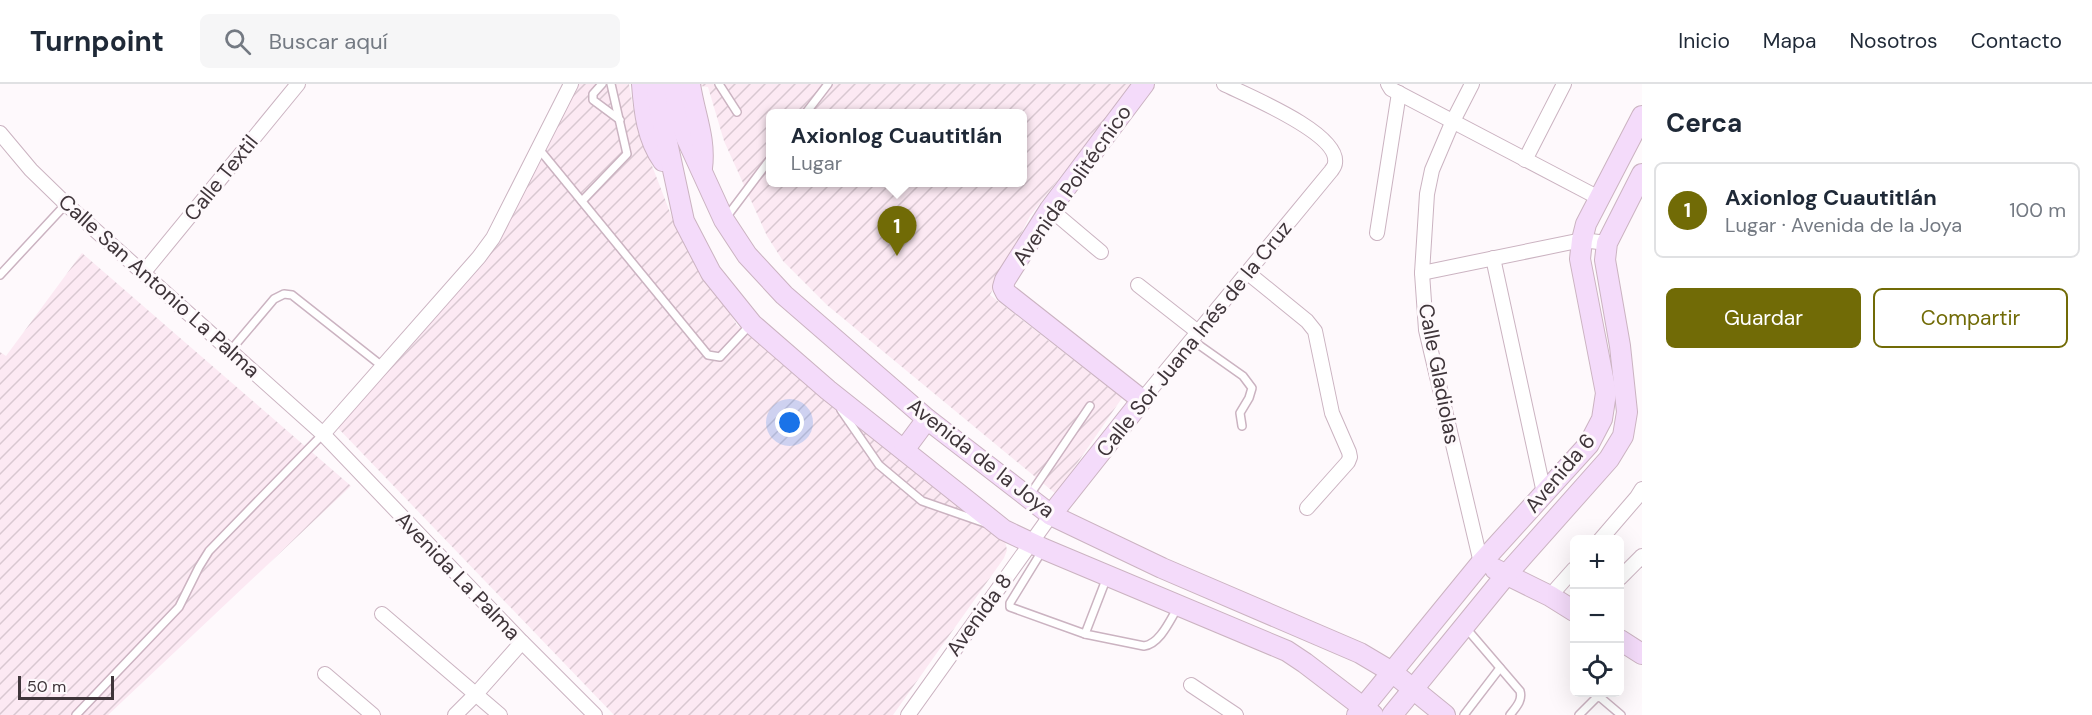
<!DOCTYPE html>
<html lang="es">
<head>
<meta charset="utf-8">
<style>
	:root { --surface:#fff; --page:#f6f6f7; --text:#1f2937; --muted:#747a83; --line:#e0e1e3; --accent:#716b06 }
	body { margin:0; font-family:"DM Sans",sans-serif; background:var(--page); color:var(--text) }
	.controls { position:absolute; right:18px; bottom:18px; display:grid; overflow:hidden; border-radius:9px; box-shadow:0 6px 24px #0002 }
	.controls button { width:54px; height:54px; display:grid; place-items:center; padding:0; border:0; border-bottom:2px solid var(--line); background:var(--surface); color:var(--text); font:30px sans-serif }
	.scale { position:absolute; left:18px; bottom:15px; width:96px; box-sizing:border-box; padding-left:6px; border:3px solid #3f353a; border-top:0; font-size:16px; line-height:21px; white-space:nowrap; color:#3f353a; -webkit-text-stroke:4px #fef9fc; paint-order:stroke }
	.you { position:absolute; left:790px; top:339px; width:21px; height:21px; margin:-15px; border:4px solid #fff; border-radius:50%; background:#1a73e8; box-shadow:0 0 0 9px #1a73e833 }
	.badge { display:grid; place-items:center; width:39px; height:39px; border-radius:50%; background:var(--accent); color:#fff; font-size:20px; font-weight:700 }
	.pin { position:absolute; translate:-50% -50px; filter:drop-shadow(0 2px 3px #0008) }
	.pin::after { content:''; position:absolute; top:32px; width:21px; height:18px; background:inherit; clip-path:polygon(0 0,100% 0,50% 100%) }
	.popup { position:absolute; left:766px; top:25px; width:261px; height:78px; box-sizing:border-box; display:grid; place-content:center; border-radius:9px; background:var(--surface); filter:drop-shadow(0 2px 4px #0005); font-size:20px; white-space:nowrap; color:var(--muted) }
	.popup b { font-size:22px; color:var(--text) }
	.popup::after { content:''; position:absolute; left:50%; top:100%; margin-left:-12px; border:12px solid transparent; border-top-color:var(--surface) }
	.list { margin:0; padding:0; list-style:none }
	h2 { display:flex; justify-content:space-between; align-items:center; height:78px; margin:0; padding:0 24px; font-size:26px }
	h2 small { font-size:20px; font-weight:400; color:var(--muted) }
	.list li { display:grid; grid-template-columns:39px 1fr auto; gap:18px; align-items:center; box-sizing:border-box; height:96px; margin:0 12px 12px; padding:0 12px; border:2px solid var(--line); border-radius:9px }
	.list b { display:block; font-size:22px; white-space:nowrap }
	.list p { margin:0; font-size:20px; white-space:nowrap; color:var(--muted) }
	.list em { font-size:20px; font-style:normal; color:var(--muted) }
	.actions { display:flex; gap:12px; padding:18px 24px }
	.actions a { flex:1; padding:14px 0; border:2px solid var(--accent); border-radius:9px; text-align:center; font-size:21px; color:var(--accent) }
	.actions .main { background:var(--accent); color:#fff }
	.icon { flex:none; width:33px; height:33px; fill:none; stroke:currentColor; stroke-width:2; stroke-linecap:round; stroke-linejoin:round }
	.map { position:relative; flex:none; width:1642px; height:631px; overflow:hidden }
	header { display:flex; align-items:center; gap:36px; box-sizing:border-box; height:84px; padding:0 30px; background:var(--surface); border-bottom:2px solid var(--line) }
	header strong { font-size:28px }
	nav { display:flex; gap:33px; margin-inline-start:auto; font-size:21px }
	.search { width:420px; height:54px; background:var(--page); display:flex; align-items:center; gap:15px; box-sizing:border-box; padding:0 21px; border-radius:9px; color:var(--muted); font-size:22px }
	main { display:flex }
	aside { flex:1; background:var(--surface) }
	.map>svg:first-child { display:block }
	.industrial { fill:url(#industrial-furrows); fill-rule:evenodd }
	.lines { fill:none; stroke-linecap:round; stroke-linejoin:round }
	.lane-casing { stroke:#cbb3c1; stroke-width:10 }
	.street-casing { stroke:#cbb3c1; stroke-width:16 }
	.secondary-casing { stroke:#cbb3c1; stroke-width:22 }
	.lane { stroke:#fff; stroke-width:7 }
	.street { stroke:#fff; stroke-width:14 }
	.secondary { stroke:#f4dbfa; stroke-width:20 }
	.labels { text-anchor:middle; stroke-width:6; stroke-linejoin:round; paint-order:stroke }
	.street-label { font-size:21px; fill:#3f353a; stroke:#fef9fc }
</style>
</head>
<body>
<header>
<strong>Turnpoint</strong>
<div class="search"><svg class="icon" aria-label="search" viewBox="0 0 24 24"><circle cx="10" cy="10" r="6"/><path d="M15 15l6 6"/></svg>Buscar aquí</div>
<nav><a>Inicio</a><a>Mapa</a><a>Nosotros</a><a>Contacto</a></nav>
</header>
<main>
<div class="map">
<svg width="1642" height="631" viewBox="0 0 1642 631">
	<defs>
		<pattern id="industrial-furrows" width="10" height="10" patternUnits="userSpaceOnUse" patternTransform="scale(1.5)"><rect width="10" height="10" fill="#fce9f3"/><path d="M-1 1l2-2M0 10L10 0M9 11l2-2" fill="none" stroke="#d9c8d1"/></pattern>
	</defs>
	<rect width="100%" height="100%" fill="#fef9fc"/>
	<!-- industrial -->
	<g class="industrial">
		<polygon points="578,0 629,0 636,40 676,144 737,241 926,396 1005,457 1007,466 1004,474 893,631 614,631 336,342 491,164"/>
		<path d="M700 0H1132L1030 132 990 211 1122 314 1056 410 827 221 783 177 767 152 724 57 708 3 700 2ZM771 30H1023V98H771Z"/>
		<polygon points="82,169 351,402 108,631 0,631 0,268 6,272"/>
	</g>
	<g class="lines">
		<defs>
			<g id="lane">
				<polyline points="602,0 593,10 593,16 620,36"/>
				<polyline points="719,0 737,28"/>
				<polyline points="805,30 828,0"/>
				<polyline points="539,65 708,271 720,273 750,241"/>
				<polyline points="582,117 627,70 611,0"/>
				<polyline points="725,135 771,74"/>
				<polyline points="0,191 66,120"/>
				<polyline points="1192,256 1243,292 1252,304 1249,314 1240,329 1242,342"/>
				<polyline points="230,267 274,215 284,210 292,211 382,282"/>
				<polyline points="841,326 879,381 922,417 985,439"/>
				<polyline points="1029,412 1090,322"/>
				<polyline points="1042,467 1010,519 1010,523 1085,550"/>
				<path d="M1107 493 1085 550 1144 562C1160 560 1170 536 1178 523"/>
				<path d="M1466 544 1520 607C1523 617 1515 624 1510 631"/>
				<polyline points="76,631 179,523 199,483 209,467 323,350"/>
				<polyline points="1464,631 1500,584"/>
				<polyline points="1579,631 1597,613 1601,614 1621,631"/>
			</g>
			<g id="street">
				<polyline points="1388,0 1391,5 1599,114"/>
				<polyline points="1472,0 1452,39 1432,86 1427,110 1422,189 1426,246 1481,479"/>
				<polyline points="0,49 31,86 66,120 323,350 522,558 595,631"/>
				<polyline points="1525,76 1564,0"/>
				<polyline points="1050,125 1101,168"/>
				<polyline points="1377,149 1399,9"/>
				<polyline points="1493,174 1544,409"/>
				<polyline points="144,188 298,0"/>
				<polyline points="1248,189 1307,237 1315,247 1332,329 1349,368 1350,373 1348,378 1307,424"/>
				<polyline points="1422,189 1582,156 1607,159"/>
				<polyline points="1138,201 1198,248"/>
				<path d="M1142 316 1331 87C1333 84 1335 82 1335 79 1340 49 1246 11 1224 0"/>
				<polyline points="323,350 479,173 493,154 571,0"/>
				<polyline points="1600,456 1637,413 1642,405"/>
				<polyline points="1620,494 1642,472"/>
				<polyline points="1550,512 1574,485"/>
				<polyline points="382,530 500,631"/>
				<polyline points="325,590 373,631"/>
				<polyline points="1191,601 1236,631"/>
				<polyline points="455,631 476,610 522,558"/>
				<polyline points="908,631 1051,431"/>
			</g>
			<g id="secondary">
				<path d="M642 0C644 27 647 55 663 77"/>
				<polyline points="657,0 658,16 684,137 711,189 752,240 828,306 1004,446 1044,465 1287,567 1305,579 1373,631"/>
				<polyline points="674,0 677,20 686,53 724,136 747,171 784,211 927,335 1051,431 1162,484 1360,569 1392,588 1445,631"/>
				<path d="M690 0C694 29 706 54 702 84"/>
				<polyline points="904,366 927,335"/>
				<polyline points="1051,431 1142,316 1006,209 1003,203 1005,196 1050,125 1144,0"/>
				<polyline points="1495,485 1550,512 1574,527"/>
				<polyline points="1620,556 1642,570"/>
				<polyline points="1357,631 1481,479 1589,360 1602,335 1606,309 1580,175 1582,156 1586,140 1642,32"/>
				<polyline points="1392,631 1506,491 1609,375 1623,352 1627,328 1620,262 1605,176 1607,159 1642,90"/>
			</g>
		</defs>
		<!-- lane casing -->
		<use href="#lane" class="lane-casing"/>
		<!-- street casing -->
		<use href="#street" class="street-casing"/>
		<!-- secondary casing -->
		<use href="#secondary" class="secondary-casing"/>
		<!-- lane -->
		<use href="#lane" class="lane"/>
		<!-- street -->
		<use href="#street" class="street"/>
		<!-- secondary -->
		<use href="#secondary" class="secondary"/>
	</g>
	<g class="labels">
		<!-- street labels -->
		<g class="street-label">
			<text transform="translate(221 94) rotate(-51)" y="7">Calle Textil</text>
			<text transform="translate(1072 101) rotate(-55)" y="7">Avenida Politécnico</text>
			<text transform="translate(159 202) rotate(42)" y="7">Calle San Antonio La Palma</text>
			<text transform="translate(1194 255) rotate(-51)" y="7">Calle Sor Juana Inés de la Cruz</text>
			<text transform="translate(1439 290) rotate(79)" y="7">Calle Gladiolas</text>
			<text transform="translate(981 374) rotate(38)" y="7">Avenida de la Joya</text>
			<text transform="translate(1560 389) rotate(-50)" y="7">Avenida 6</text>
			<text transform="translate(458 492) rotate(46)" y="7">Avenida La Palma</text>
			<text transform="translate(979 531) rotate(-54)" y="7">Avenida 8</text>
		</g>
	</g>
</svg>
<div class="controls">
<button>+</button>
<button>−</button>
<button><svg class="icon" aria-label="locate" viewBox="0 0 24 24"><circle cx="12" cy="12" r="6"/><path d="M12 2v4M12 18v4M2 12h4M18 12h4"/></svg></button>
</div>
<div class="scale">50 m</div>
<div class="you"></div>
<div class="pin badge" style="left:897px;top:172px">1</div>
<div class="popup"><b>Axionlog Cuautitlán</b>Lugar</div>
</div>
<aside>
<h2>Cerca<small></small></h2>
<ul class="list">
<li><span class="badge">1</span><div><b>Axionlog Cuautitlán</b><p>Lugar · Avenida de la Joya</p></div><em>100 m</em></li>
</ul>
<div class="actions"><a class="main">Guardar</a><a>Compartir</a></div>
</aside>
</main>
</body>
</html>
